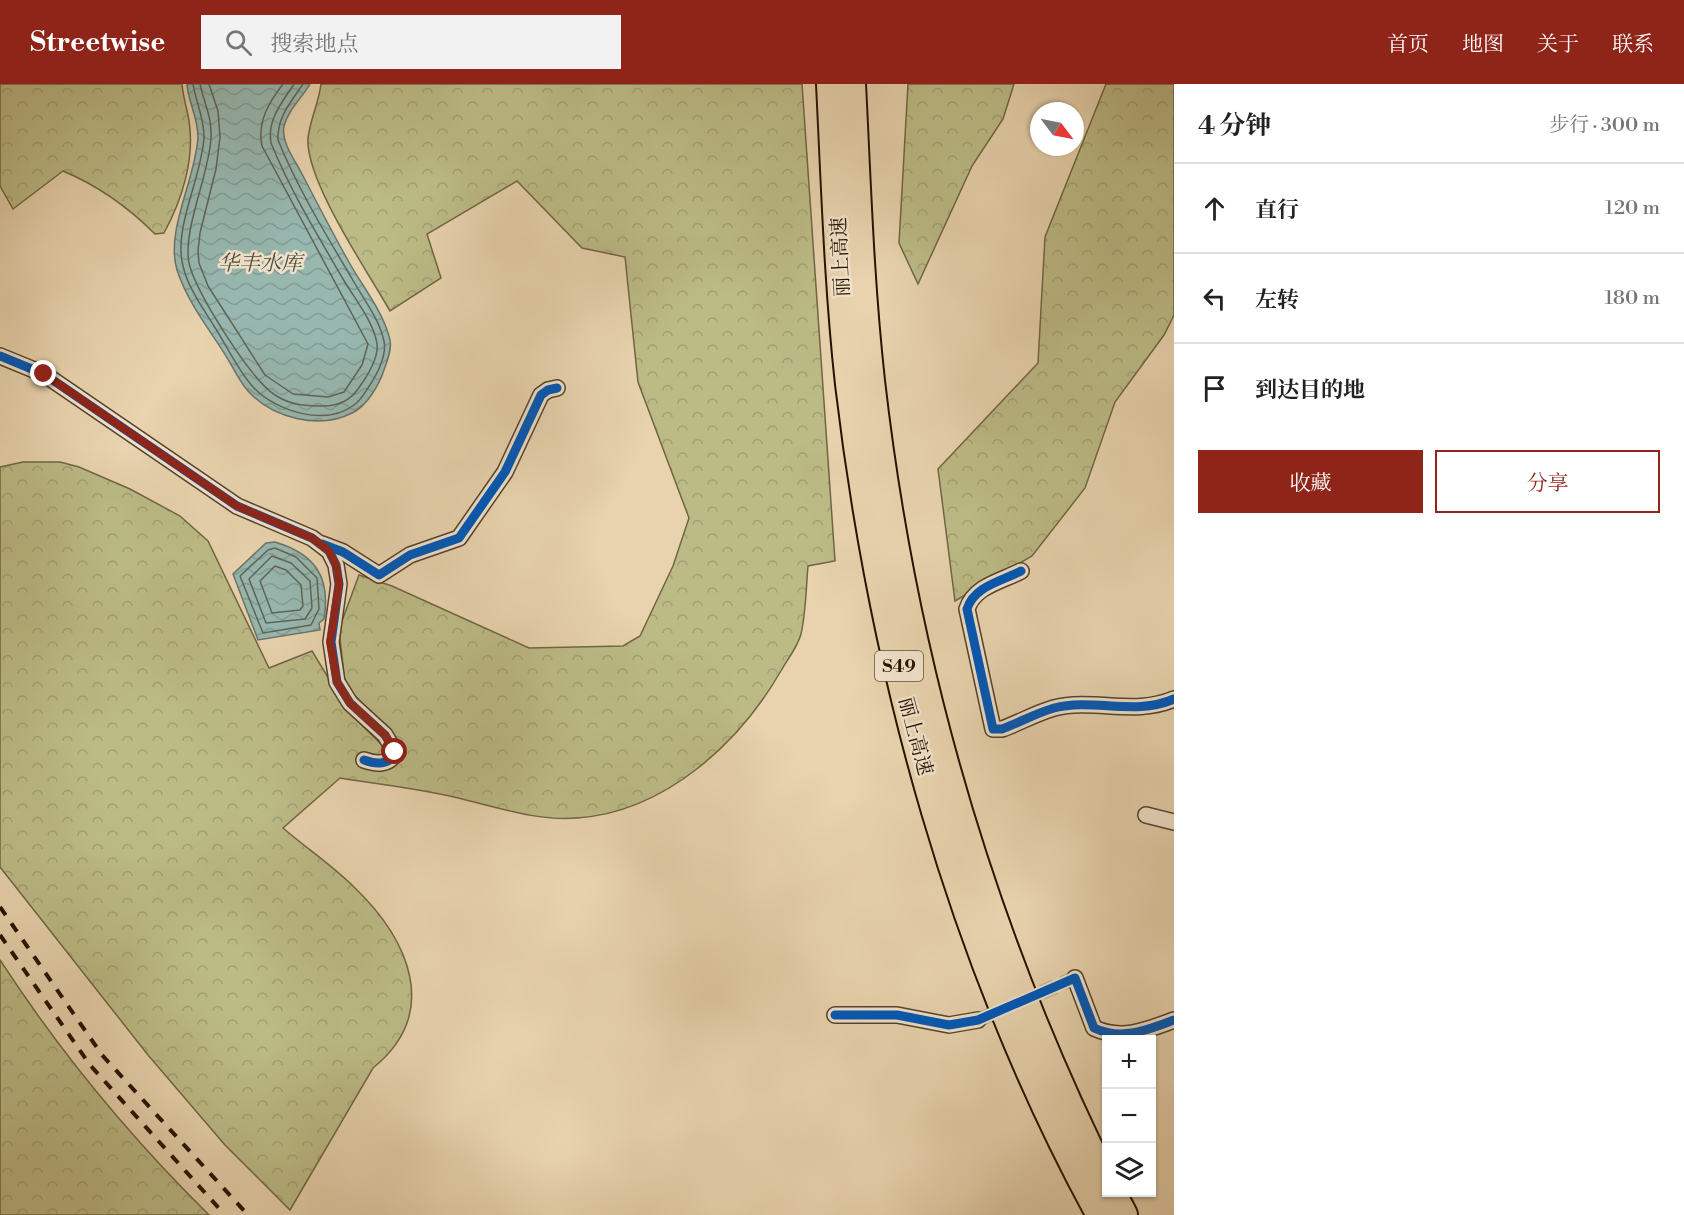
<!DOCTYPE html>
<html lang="zh">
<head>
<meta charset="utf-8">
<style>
	:root { --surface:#fff; --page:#f2f2f2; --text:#222; --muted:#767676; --line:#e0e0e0; --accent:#8f2418 }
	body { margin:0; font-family:"Libre Bodoni","Noto Serif SC",serif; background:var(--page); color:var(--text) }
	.controls { position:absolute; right:18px; bottom:18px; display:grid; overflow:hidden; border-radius:0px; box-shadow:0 2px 4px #0004 }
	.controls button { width:54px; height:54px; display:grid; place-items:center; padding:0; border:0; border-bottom:2px solid var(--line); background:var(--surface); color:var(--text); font:30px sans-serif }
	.compass { position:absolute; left:1030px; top:18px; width:54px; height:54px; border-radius:50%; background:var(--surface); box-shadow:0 2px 4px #0004; rotate:122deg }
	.stop { position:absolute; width:18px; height:18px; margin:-14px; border:4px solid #8f2418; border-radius:50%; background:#fff }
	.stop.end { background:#8f2418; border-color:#fff; box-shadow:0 2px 6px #0008 }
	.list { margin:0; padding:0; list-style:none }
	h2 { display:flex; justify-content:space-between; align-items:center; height:78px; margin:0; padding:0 24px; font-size:26px }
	h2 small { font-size:20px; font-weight:400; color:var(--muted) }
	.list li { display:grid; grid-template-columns:39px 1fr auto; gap:18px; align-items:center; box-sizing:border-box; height:90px; padding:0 24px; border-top:2px solid var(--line) }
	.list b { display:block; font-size:22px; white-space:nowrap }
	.list em { font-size:20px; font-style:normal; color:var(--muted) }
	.actions { display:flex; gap:12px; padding:18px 24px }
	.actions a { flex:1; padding:14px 0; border:2px solid var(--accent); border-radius:0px; text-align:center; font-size:21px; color:var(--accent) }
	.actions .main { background:var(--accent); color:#fff }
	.icon { flex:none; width:33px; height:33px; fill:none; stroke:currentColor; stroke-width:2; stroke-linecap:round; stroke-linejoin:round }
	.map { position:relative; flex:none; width:1174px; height:1131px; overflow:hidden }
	header { display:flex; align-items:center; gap:36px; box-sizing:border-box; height:84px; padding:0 30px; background:var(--accent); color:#fff }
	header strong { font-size:28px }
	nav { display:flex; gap:33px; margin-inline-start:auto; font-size:21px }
	.search { width:420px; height:54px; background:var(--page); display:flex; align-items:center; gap:15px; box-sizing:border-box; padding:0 21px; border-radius:0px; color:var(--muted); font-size:22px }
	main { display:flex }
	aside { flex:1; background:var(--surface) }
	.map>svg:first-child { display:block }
	.forest { fill:url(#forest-crowns); stroke:#706643; stroke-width:1.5 }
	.water { fill:url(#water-waves); stroke:#697569; stroke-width:1.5 }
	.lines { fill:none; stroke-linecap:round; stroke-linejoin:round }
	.shore { stroke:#5e6458; stroke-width:1.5 }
	.minor-tunnel { stroke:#c1ac8b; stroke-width:15; stroke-dasharray:15 8; stroke-linecap:butt }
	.minor-casing { stroke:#55422c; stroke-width:18 }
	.motorway-casing { stroke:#241200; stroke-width:32 }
	.minor { stroke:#f0e2ca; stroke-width:15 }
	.motorway { stroke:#e8d3ae; stroke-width:28 }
	.rail { stroke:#241200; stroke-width:4; stroke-dasharray:10 10; stroke-linecap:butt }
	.cycleway-casing { stroke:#f0e2ca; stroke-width:13 }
	.cycleway { stroke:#0057b8; stroke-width:9 }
	.route { stroke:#8f2418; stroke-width:8 }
	.labels { text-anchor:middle; stroke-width:5; stroke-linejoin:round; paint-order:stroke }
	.shield { fill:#f0e2ca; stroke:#61503d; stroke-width:1.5 }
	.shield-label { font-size:18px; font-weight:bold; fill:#241200 }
	.street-label { font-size:20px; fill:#241200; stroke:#f0e2ca }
	.water-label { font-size:21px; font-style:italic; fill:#4c4c3d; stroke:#f0e2ca }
</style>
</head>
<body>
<header>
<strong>Streetwise</strong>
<div class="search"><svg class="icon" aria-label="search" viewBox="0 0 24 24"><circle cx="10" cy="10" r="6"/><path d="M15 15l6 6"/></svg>搜索地点</div>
<nav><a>首页</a><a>地图</a><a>关于</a><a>联系</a></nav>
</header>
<main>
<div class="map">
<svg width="1174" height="1131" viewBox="0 0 1174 1131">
	<defs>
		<pattern id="forest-crowns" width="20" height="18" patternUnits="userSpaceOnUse" patternTransform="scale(1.5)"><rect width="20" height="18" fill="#bcbb86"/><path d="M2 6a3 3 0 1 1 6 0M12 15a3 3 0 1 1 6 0" fill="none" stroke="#a1a072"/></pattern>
		<pattern id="water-waves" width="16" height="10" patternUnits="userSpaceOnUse" patternTransform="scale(1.5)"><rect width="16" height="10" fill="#97b7af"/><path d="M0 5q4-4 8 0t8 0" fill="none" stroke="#829c95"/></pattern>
	</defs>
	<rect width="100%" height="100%" fill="#e8d3ae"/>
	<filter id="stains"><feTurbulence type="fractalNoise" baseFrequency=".00333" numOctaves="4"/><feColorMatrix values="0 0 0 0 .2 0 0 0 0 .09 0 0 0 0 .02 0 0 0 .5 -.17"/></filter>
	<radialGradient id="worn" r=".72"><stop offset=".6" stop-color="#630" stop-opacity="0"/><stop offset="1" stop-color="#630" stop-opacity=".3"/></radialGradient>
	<!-- forest -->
	<g class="forest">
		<path d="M0 0H182C183 13 187 24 189 37 195 75 182 116 164 149L155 150C127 122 99 102 63 87L13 125 0 102Z"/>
		<path d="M321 0H802L835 477 808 482C806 504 806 528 801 550 798 562 788 575 782 585 740 659 665 728 577 734 538 737 503 725 466 716 425 705 382 701 340 694L283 744C306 764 332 781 354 803 408 855 442 928 373 984L290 1126 225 1061 148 971 0 783V383L23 378H60L79 383 130 405 180 432 208 457 269 584 312 567 349 628 397 676 396 656 345 601 339 545 359 491 392 502 529 564 623 562 640 552 673 482 689 434 638 298 625 173 582 164 517 97 427 150 441 194 390 227C368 188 305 96 308 54 310 36 319 18 321 0Z"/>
		<polygon points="908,0 1014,0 1003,35 972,82 918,200 899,159"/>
		<polygon points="1106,0 1174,0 1174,231 1164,251 1115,318 1085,404 1032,472 955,517 938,385 1038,279 1045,153"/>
		<path d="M0 876C60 968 131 1054 209 1131H0Z"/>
	</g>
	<!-- water -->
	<g class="water">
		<path d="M187 0H310C302 14 288 26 284 42 281 58 294 75 301 88 317 119 333 150 350 180 363 203 384 229 390 256 392 266 387 277 384 286 379 301 367 322 352 329 319 346 272 334 248 307 239 297 233 283 226 272 209 245 187 217 177 186 165 147 196 94 198 53 198 33 188 18 187 0Z"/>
		<path d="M275 458C315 470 331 493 324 535L319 539 320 546 258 556 233 490 266 459Z"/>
	</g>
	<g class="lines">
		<!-- shore -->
		<g class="shore">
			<path d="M193 0C196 19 204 33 204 53 202 94 173 143 183 182 188 204 203 224 214 242 227 262 238 287 254 304 276 327 325 343 354 321 360 317 364 310 368 304 376 292 387 272 384 257 379 234 362 213 351 193 325 149 297 103 278 56 277 33 291 18 303 0"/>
			<path d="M200 0C204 19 212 33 211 53 210 90 180 150 190 183 199 212 250 295 275 311 290 321 305 322 323 322 337 322 349 318 358 305 366 294 379 275 377 260 374 238 354 214 343 195 318 152 290 106 271 59 267 35 282 19 294 0"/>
			<path d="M209 0 218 27 220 53 216 85 200 149 198 167 199 179 208 202 265 291 293 310 328 313 344 308 362 281 368 260 262 62C257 38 269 18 283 0"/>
			<polygon points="275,464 296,473 317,494 319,525 311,541 263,549 240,492 268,466"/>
			<polygon points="272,472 291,479 310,497 312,524 305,535 266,539 249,495"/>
			<polygon points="275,482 286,486 301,501 303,522 300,526 272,529 260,497"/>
		</g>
		<!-- minor-tunnel -->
		<polyline class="minor-tunnel" points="978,936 1075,894"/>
		<defs>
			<g id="minor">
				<path d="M0 272 44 290 237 422 312 454 329 467 336 481 339 500 331 558 337 598 350 619 385 651 395 668C390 682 375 680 364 676"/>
				<polyline points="322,460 343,468 379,491 410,471 459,454 505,388 541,311 548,306 557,304"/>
				<path d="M1021 487C1002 497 974 502 967 525L993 645H1002C1019 639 1036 629 1054 624 1094 614 1135 632 1174 615"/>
				<polyline points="1146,731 1174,738"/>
				<path d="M1075 894 1094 944C1122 957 1147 946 1174 936"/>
				<polyline points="835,931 897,931 949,941 978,936"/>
			</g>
			<g id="motorway">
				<path d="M831 0C836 100 839 200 850 300 884 587 962 876 1101 1131"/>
				<path d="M851 0C856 99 859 198 870 297 902 577 980 848 1106 1100"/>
				<polyline points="1111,1108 1123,1131"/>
			</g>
		</defs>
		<!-- minor casing -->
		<use href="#minor" class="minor-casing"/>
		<!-- motorway casing -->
		<use href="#motorway" class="motorway-casing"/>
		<!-- minor -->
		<use href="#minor" class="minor"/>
		<!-- motorway -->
		<use href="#motorway" class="motorway"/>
		<!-- rail -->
		<g class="rail">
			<polyline points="0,823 102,971 248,1131"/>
			<polyline points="0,851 90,981 225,1131"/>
		</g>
		<defs>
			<g id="cycleway">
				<path d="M0 272 44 290 237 422 312 454 329 467 336 481 339 500 331 558 337 598 350 619 385 651 395 668C390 682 375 680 364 676"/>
				<polyline points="322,460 343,468 379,491 410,471 459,454 505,388 541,311 548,306 557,304"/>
				<path d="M1021 487C1002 497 974 502 967 525L993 645H1002C1019 639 1036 629 1054 624 1094 614 1135 632 1174 615"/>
				<path d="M835 931H897L949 941 978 936 1075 894 1094 944C1122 957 1147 946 1174 936"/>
			</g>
		</defs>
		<!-- cycleway casing -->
		<use href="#cycleway" class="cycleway-casing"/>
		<!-- cycleway -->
		<use href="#cycleway" class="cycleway"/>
	</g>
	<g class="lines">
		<!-- route -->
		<polyline class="route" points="44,290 237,422 312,454 329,467 336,481 339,500 330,558 337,598 350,619 385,651 395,668"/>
	</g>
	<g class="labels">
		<!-- shield labels -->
		<rect class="shield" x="875" y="567" width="48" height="30" rx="4.5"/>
		<g class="shield-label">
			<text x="899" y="588">S49</text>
		</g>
		<!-- street labels -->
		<g class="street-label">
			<text transform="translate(840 173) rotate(-93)" y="7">丽上高速</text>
			<text transform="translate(916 652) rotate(75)" y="7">丽上高速</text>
		</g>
		<!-- water labels -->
		<g class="water-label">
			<text x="260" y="186">华丰水库</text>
		</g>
	</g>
	<rect width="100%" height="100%" filter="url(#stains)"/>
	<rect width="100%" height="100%" fill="url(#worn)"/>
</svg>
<div class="controls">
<button>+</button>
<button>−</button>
<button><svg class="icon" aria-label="layers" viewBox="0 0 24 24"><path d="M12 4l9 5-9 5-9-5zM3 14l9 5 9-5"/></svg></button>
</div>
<svg class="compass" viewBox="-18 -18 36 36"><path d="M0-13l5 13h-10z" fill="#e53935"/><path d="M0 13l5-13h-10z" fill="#767676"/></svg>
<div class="stop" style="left:395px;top:668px"></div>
<div class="stop end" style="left:44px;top:290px"></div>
</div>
<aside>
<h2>4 分钟<small>步行 · 300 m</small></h2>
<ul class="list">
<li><svg class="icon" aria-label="ahead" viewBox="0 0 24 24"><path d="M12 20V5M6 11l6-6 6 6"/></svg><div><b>直行</b></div><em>120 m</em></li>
<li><svg class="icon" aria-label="left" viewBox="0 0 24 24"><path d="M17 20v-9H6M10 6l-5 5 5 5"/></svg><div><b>左转</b></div><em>180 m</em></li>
<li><svg class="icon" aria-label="arrive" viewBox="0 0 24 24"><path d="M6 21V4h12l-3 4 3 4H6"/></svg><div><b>到达目的地</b></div></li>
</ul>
<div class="actions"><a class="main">收藏</a><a>分享</a></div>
</aside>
</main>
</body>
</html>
